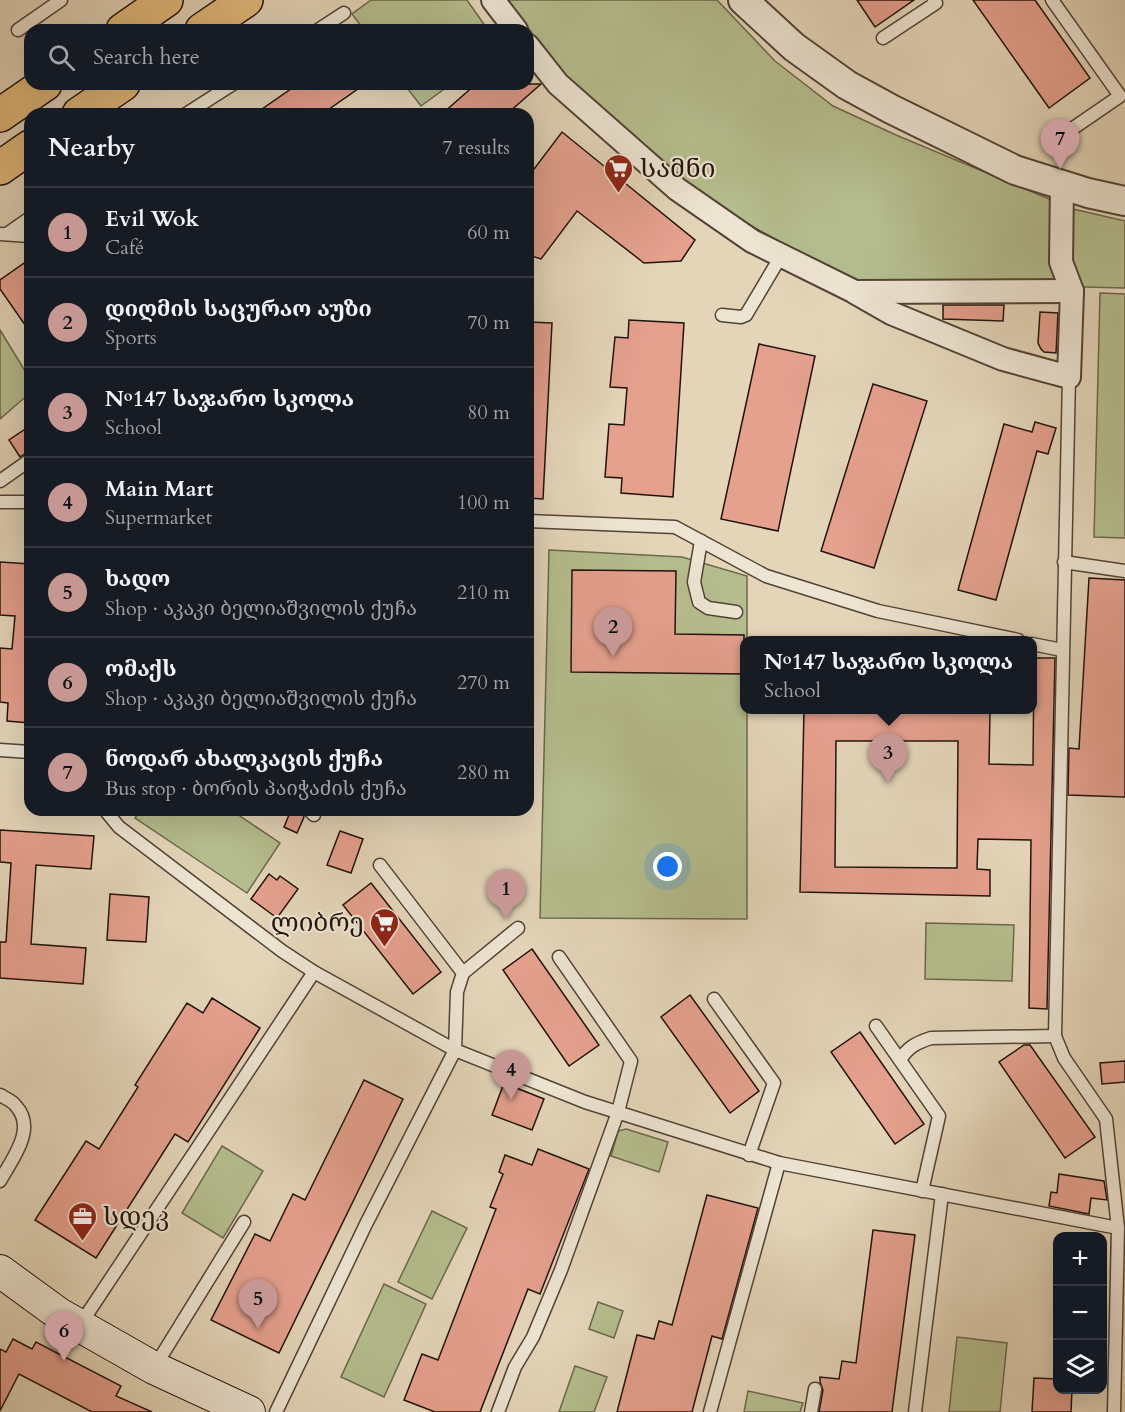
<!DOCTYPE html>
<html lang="en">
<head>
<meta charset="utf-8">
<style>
	:root { --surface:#171b24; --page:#20242c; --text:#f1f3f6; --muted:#9ea1a6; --line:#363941; --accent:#c59692 }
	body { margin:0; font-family:Cardo,"Noto Serif Georgian",serif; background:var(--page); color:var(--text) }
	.controls { position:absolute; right:18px; bottom:18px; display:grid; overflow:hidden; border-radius:12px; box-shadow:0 6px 24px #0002 }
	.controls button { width:54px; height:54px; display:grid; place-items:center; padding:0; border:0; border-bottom:2px solid var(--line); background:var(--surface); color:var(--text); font:30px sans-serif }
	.you { position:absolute; left:668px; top:867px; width:21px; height:21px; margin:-15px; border:4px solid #fff; border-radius:50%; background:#1a73e8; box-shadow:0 0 0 9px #1a73e833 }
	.badge { display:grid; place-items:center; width:39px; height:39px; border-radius:50%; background:var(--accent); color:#111; font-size:20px; font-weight:700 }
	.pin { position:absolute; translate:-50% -50px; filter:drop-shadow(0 2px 3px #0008) }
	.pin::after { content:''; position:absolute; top:32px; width:21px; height:18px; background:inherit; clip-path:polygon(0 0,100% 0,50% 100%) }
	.popup { position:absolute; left:740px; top:636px; width:297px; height:78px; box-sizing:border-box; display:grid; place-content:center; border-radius:12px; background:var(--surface); filter:drop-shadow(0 2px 4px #0005); font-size:20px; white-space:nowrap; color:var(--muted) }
	.popup b { font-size:22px; color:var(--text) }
	.popup::after { content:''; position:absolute; left:50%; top:100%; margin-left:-12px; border:12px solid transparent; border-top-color:var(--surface) }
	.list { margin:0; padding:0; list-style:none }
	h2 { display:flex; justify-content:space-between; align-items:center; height:78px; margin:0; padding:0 24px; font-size:26px }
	h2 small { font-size:20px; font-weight:400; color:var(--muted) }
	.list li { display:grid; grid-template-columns:39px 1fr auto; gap:18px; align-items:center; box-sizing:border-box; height:90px; padding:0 24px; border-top:2px solid var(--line) }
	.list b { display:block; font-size:22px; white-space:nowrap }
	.list p { margin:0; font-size:20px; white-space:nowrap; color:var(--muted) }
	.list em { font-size:20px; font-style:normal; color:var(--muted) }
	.icon { flex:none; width:33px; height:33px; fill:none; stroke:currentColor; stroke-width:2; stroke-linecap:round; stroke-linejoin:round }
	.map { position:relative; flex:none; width:1125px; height:1412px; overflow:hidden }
	.search { position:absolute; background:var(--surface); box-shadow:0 6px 24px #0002; left:24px; top:24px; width:510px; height:66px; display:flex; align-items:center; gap:15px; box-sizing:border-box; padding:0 21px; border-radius:18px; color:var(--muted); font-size:22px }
	.panel { position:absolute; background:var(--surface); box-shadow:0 6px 24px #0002; left:24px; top:108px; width:510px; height:708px; border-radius:18px }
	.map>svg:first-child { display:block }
	.green { fill:#b5bd8e; stroke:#6c684d; stroke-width:1.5 }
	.building { fill:#e5a08e; stroke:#22120c; stroke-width:1.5; fill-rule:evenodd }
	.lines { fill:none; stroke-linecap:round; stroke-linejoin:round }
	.service-casing { stroke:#524337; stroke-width:15 }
	.minor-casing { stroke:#524337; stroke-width:26 }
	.tertiary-casing { stroke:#524337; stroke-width:32 }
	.secondary-casing { stroke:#22120c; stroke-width:34 }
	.primary-casing { stroke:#22120c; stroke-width:36 }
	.service { stroke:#ede4d2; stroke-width:12 }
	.minor { stroke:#ede4d2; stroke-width:22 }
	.tertiary { stroke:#ede4d2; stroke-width:28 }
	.secondary { stroke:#ede4d2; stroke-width:32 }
	.primary { stroke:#e2ba7c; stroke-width:33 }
	.labels { text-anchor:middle; stroke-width:4.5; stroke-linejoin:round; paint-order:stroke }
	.poi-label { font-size:26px; fill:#22120c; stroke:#ede4d2; text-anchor:start }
</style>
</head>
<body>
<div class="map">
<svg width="1125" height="1412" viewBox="0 0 1125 1412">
	<rect width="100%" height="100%" fill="#e4d5b9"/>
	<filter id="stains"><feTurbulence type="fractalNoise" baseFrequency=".00333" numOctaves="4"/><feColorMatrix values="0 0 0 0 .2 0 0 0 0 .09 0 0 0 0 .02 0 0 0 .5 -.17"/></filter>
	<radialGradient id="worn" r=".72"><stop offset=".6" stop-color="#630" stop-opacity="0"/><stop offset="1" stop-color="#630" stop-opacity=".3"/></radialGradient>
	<!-- green -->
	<g class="green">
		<polygon points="371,0 467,0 488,30 364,30 352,14"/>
		<polygon points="508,0 717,0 775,61 833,106 896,135 1073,209 1125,221 1125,288 849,281 683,187 567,81"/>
		<polygon points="404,84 451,84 421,106"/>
		<polygon points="1100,293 1125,294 1125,538 1094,537"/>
		<polygon points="0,330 30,379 30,393 0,419"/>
		<polygon points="549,550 682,557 747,576 747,640 744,640 744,710 747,710 747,919 540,918"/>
		<polygon points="140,810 231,810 280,843 247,893 135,818"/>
		<polygon points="926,923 1014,925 1012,981 925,979"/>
		<polygon points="626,1129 668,1142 659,1172 611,1156 618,1131"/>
		<polygon points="222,1146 263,1171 223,1238 182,1213"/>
		<polygon points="432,1211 467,1228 432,1299 398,1282"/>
		<polygon points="384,1284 426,1304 384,1397 341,1377"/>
		<polygon points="598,1302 623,1311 614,1338 589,1329"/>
		<polygon points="957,1337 1007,1343 1000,1412 949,1412"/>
		<polygon points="575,1366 607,1377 594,1412 559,1412"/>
		<polygon points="748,1391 803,1403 800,1412 744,1412"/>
	</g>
	<!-- building -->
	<g class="building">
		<polygon points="857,0 914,0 875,27"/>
		<polygon points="973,0 1035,0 1090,78 1049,108"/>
		<polygon points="298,84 365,84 322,114 255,114"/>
		<polygon points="476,84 541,84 507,114 442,114"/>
		<polygon points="562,132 695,240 681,261 644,263 577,211 541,259 528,255 528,177"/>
		<polygon points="30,259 30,332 0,289 0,280"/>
		<polygon points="943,305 1004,305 1003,321 943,319"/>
		<polygon points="1040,312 1058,313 1056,353 1044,352 1041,349 1038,343"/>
		<polygon points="629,320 684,323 673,497 621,493 622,478 605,477 609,424 624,425 627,388 610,387 615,337 628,338"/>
		<polygon points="528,322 552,323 543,499 528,498"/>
		<polygon points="759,344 815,356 778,531 721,519"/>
		<polygon points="873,384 927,401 874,568 821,551"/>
		<polygon points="1035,422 1056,428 1048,454 1037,451 996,600 958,590 1004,424 1032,432"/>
		<polygon points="30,426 30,451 20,457 9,440"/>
		<polygon points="0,562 30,564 30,723 7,721 8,703 0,702 0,648 12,649 15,616 0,615"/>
		<polygon points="572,570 676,571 675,634 744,635 744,674 571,672"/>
		<polygon points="1089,578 1125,580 1125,797 1068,795 1069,748 1079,749"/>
		<path d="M1034 658H1055L1047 1009 1029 1008 1031 840 978 839 977 869 990 870V896L800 892 804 710 990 713 989 764 1033 765ZM836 741H958L957 868 835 867Z"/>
		<polygon points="291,810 301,810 304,817 297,833 284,827"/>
		<polygon points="0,830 94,836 91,869 36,865 31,944 86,948 83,984 0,978 0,942 6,942 11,863 0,862"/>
		<polygon points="340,831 363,839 351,873 327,865"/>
		<polygon points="269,874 277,880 280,876 298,889 277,918 251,899"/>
		<polygon points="371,883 441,972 413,994 343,905"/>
		<polygon points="110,894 149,897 146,942 107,940"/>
		<polygon points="532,949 599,1045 569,1066 503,970"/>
		<polygon points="690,995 759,1091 730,1113 661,1017"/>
		<polygon points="212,998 260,1028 188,1142 175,1134 96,1258 35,1220 86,1141 99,1149 138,1087 135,1085 187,1003 203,1013"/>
		<polygon points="860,1032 924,1124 895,1144 831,1052"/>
		<polygon points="1024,1045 1030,1045 1095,1137 1065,1158 999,1062"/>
		<polygon points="1125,1061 1125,1082 1102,1084 1100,1063"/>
		<polygon points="364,1080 403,1099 279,1353 211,1320 255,1234 270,1241 293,1194 305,1200"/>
		<polygon points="504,1083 544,1099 532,1130 492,1115"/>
		<polygon points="538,1149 589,1169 540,1294 528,1289 480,1412 435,1412 404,1400 422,1354 438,1360 496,1209 490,1207 503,1174 499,1172 505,1155 532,1165"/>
		<polygon points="1059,1174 1104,1181 1107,1200 1091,1198 1089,1214 1049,1206 1051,1192 1057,1193"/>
		<polygon points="707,1195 758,1208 722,1339 712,1336 692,1412 617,1412 637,1335 654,1339 659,1321 672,1325"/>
		<polygon points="873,1230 915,1235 892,1412 819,1412 823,1390 820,1382 820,1377 839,1379 842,1361 856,1363"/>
		<polygon points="13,1339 32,1349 36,1342 121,1386 116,1396 152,1412 92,1412 19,1374 0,1411 0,1349 6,1352"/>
		<polygon points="1034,1378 1058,1379 1058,1389 1072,1389 1071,1412 1032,1412"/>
	</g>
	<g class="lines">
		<defs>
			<g id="service">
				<polyline points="1052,0 1120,96 1069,131"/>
				<polyline points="18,30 61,0"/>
				<polyline points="318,30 344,13"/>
				<polyline points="883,38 936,3 934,0"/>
				<polyline points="186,114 233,84"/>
				<polyline points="0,234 30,236"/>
				<polyline points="7,234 30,218"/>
				<polyline points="722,315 741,317 746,315 781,256"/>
				<polyline points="0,481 30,460"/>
				<polyline points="0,502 30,502"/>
				<polyline points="528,521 675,527 766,576 878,611 1018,640"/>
				<polyline points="701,541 694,582 699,602 708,608 736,612"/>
				<polyline points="1064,562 1125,571"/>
				<polyline points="1032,644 1062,650"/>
				<polyline points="0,750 30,752"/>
				<polyline points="105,810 119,827 282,951 314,972 455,1050 585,1102 779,1163 1118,1228 1106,1119 1064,1058 1055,1036 1069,377"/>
				<polyline points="309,810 314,815"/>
				<polyline points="463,973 518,928"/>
				<polyline points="714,999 774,1083 749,1155"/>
				<polyline points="876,1026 939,1116 922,1191"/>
				<path d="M900 1060C908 1047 916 1043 931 1038L1055 1036"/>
				<path d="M0 1095C5 1098 13 1101 16 1106 37 1129 12 1159 0 1181"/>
				<polyline points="80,1325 314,972"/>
				<polyline points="154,1368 244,1222"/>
				<polyline points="276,1412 366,1224 455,1050 457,992 463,973 380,865"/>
				<polyline points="498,1412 515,1367 533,1337 561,1270 618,1112 631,1061 559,957"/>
				<polyline points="710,1412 779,1163"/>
				<polyline points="811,1412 815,1389"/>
				<polyline points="915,1412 942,1194"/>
				<polyline points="1114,1412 1118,1228"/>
			</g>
			<g id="minor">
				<polyline points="493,0 516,30"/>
				<polyline points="528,46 558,84 677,189 752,241 855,292 1072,291"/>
				<polyline points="856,293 891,313 1003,359 1069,377 1072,291 1061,262 1062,185"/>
			</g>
			<polyline id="tertiary" points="743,0 794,47 847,85 891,109 1015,170 1088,193 1125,201"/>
			<polyline id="secondary" points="0,1271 59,1314 154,1368 249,1412"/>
			<g id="primary">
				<polyline points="123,30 166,0"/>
				<polyline points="202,30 246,0"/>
				<polyline points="79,114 123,84"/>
				<polyline points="0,115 45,84"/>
				<polyline points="0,168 30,147"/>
			</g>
		</defs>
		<!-- service casing -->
		<use href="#service" class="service-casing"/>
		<!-- minor casing -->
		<use href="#minor" class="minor-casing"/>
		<!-- tertiary casing -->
		<use href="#tertiary" class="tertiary-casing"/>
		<!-- secondary casing -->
		<use href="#secondary" class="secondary-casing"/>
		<!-- primary casing -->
		<use href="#primary" class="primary-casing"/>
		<!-- service -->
		<use href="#service" class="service"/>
		<!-- minor -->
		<use href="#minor" class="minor"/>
		<!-- tertiary -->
		<use href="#tertiary" class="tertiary"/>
		<!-- secondary -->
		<use href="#secondary" class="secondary"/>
		<!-- primary -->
		<use href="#primary" class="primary"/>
	</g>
	<!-- icons -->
	<defs>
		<symbol id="supermarket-pin" viewBox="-11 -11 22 30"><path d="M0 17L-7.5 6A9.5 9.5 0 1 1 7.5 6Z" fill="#8f2418" stroke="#ede4d2"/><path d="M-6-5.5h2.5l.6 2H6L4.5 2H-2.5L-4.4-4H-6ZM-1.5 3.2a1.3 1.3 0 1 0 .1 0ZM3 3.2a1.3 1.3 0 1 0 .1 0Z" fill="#fff"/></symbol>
		<symbol id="office-pin" viewBox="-11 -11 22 30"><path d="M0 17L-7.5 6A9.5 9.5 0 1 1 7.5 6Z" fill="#8f2418" stroke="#ede4d2"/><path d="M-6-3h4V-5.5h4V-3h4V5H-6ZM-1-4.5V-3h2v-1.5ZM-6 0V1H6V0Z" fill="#fff"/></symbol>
	</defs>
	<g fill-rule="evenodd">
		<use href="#supermarket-pin" x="602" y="152" width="33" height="45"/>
		<use href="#supermarket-pin" x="368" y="906" width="33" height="45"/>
		<use href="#office-pin" x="66" y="1200" width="33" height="45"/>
	</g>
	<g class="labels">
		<!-- poi labels -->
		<g class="poi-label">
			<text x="640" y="177">სამნი</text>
			<text x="364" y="931" text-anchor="end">ლიბრე</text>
			<text x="103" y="1225">სდეკ</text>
		</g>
	</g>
	<rect width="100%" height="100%" filter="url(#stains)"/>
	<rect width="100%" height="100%" fill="url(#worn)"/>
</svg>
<div class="controls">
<button>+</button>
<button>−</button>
<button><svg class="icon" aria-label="layers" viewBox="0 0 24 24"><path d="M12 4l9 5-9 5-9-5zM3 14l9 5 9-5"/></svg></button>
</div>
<div class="you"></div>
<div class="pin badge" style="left:506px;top:919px">1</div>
<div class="pin badge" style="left:613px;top:657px">2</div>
<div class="pin badge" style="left:888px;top:783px">3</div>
<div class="popup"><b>№147 საჯარო სკოლა</b>School</div>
<div class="pin badge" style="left:511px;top:1100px">4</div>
<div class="pin badge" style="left:258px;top:1329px">5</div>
<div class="pin badge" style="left:64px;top:1361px">6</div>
<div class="pin badge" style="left:1060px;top:169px">7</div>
<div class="search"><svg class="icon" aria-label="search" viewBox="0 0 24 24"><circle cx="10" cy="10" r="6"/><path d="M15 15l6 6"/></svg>Search here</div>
<section class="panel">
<h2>Nearby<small>7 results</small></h2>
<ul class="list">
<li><span class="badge">1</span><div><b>Evil Wok</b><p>Café</p></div><em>60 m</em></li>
<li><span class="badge">2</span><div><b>დიღმის საცურაო აუზი</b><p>Sports</p></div><em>70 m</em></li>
<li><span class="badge">3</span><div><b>№147 საჯარო სკოლა</b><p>School</p></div><em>80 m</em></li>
<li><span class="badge">4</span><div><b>Main Mart</b><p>Supermarket</p></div><em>100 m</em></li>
<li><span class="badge">5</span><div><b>ხადო</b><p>Shop · აკაკი ბელიაშვილის ქუჩა</p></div><em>210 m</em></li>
<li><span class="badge">6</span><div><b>ომაქს</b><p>Shop · აკაკი ბელიაშვილის ქუჩა</p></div><em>270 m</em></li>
<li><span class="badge">7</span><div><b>ნოდარ ახალკაცის ქუჩა</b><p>Bus stop · ბორის პაიჭაძის ქუჩა</p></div><em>280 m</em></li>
</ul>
</section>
</div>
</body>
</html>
